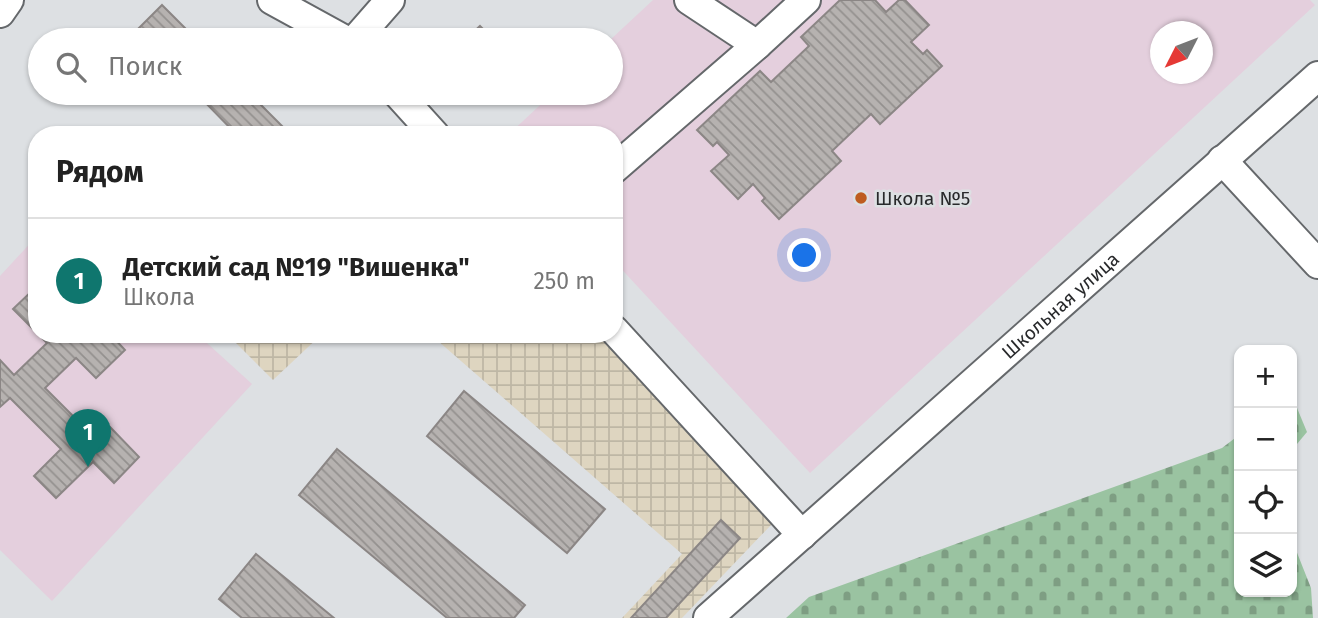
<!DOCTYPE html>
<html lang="ru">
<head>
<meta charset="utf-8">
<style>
	:root { --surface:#fff; --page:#f2f2f2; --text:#222; --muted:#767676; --line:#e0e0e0; --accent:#0f766e }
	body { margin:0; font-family:"Fira Sans",sans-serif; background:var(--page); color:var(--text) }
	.controls { position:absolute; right:21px; bottom:21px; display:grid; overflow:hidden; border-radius:14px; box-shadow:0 2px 5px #0004 }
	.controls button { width:63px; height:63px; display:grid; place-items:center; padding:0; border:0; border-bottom:2px solid var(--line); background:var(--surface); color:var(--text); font:35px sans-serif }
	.compass { position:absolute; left:1150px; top:21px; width:63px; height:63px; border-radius:50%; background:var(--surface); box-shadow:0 2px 5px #0004; rotate:228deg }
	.you { position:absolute; left:805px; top:256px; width:24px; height:24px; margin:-18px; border:5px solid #fff; border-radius:50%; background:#1a73e8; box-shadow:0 0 0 10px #1a73e833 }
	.badge { display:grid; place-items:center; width:46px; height:46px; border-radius:50%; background:var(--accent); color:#fff; font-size:23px; font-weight:700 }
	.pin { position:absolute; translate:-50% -58px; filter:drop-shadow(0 2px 4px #0008) }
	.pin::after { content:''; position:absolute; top:37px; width:24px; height:21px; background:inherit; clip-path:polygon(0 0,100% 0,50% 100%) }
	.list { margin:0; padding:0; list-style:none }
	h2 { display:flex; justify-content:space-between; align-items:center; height:91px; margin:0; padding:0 28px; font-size:30px }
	h2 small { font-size:23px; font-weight:400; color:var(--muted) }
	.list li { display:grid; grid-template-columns:46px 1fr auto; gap:21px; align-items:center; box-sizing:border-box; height:126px; padding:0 28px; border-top:2px solid var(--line) }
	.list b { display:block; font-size:26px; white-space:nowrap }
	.list p { margin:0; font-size:23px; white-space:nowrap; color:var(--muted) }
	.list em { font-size:23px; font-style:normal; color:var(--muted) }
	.icon { flex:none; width:38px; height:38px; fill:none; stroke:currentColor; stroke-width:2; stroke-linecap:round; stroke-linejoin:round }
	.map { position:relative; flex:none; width:1318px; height:618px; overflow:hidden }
	.search { position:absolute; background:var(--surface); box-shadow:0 2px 5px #0004; left:28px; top:28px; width:595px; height:77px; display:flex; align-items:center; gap:18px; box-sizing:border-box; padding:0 24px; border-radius:38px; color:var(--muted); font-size:26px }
	.panel { position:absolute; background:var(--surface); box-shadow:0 2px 5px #0004; left:28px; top:126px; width:595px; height:217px; border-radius:28px }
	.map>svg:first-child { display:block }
	.industrial { fill:url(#industrial-grid) }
	.education { fill:#e4cfdd; fill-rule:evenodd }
	.cemetery { fill:url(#cemetery-stones) }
	.building { fill:url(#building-back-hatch); stroke:#8b8685; stroke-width:2 }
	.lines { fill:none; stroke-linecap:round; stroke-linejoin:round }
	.minor-casing { stroke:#65686b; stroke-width:32 }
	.minor { stroke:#fff; stroke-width:28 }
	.poi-dot { fill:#be5c1f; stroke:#dde0e3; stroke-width:2.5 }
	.labels { text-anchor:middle; stroke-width:5; stroke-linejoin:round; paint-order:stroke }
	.poi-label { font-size:19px; fill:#28292b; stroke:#dde0e3; text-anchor:start }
	.street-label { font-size:19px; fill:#28292b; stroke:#dde0e3 }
</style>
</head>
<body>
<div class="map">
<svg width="1318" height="618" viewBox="0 0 1318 618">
	<defs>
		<pattern id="industrial-grid" width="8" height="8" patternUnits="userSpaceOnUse" patternTransform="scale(1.75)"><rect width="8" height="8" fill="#ded5c0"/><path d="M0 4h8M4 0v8" fill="none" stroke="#beb7a5"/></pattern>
		<pattern id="cemetery-stones" width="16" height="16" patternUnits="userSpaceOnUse" patternTransform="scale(1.75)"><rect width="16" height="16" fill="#9ac3a1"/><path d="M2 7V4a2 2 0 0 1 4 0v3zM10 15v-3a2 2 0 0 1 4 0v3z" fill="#7e9e83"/></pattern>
		<pattern id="building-back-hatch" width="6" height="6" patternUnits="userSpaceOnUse" patternTransform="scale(1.75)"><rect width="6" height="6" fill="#b6b2b0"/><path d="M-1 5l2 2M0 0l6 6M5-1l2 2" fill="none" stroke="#94918f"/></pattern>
	</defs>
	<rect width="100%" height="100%" fill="#dde0e3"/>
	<!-- industrial -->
	<g class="industrial">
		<polygon points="227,334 322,334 273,380"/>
		<polygon points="430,334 601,334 772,524 682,618 622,618 682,554"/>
	</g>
	<!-- education -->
	<g class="education">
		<path d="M653 0H1310L1315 5 810 473 614 261V135H508L553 93H611L610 40ZM1160 32H1202V74H1160Z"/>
		<polygon points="37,236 37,334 197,334 252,384 52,601 0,550 0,276"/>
	</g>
	<!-- cemetery -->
	<g class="cemetery">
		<polygon points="1292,396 1307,432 1292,450"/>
		<polygon points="1239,435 1239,592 1292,592 1292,540 1311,588 1313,618 786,618 809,597 1222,448"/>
	</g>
	<!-- building -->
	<g class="building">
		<polygon points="840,0 875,0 886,12 899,0 905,0 929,25 911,42 923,54 927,50 942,66 880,124 871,114 832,151 841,161 779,219 762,201 765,198 753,184 738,199 711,171 729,155 717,142 713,146 697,130 760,71 771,82 809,46 801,37"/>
		<polygon points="162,5 197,40 144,40 135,32"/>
		<polygon points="480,26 494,40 465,40"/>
		<polygon points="196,93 249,93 291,135 237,135"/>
		<polygon points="35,288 37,291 37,333 13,309"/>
		<polygon points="38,334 110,334 125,350 96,378 76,358 45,388 97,440 110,427 139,457 114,483 93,462 56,498 34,476 61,449 10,398 0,407 0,360 14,375 47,343"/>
		<polygon points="464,391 605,509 567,553 427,436"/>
		<polygon points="337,449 525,605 514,618 447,618 299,495"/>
		<polygon points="721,520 740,538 666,618 631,618"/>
		<polygon points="256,554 334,618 242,618 219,599"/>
	</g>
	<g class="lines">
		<defs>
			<g id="minor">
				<polyline points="272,0 345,40"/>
				<polyline points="689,0 757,45 806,0"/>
				<polyline points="0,13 9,0"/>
				<polyline points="355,40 390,0"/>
				<polyline points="397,93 435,135"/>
				<polyline points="1222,160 1318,264"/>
				<polyline points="614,169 757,45"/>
				<polyline points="614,330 802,535"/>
				<path id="s1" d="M708 618 1318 76"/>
			</g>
		</defs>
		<!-- minor casing -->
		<use href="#minor" class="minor-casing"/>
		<!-- minor -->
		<use href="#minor" class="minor"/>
	</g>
	<!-- markers -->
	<circle class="poi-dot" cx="861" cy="198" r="7"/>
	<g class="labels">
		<!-- poi labels -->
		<g class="poi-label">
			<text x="875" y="205">Школа №5</text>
		</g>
		<!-- street labels -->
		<g class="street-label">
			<text dy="7" stroke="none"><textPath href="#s1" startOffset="471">Школьная улица</textPath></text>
		</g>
	</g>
</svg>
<div class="controls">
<button>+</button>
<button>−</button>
<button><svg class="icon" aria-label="locate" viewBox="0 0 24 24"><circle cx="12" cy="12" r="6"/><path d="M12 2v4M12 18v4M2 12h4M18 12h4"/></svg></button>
<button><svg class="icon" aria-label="layers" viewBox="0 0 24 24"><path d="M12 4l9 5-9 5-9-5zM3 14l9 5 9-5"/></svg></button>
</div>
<svg class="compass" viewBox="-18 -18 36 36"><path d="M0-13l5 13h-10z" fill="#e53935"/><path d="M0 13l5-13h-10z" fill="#767676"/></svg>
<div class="you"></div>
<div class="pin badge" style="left:88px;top:467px">1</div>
<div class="search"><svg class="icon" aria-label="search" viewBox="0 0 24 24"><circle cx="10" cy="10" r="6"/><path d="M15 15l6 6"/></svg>Поиск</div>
<section class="panel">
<h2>Рядом<small></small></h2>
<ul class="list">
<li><span class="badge">1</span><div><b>Детский сад №19 &quot;Вишенка&quot;</b><p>Школа</p></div><em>250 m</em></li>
</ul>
</section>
</div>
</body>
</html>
